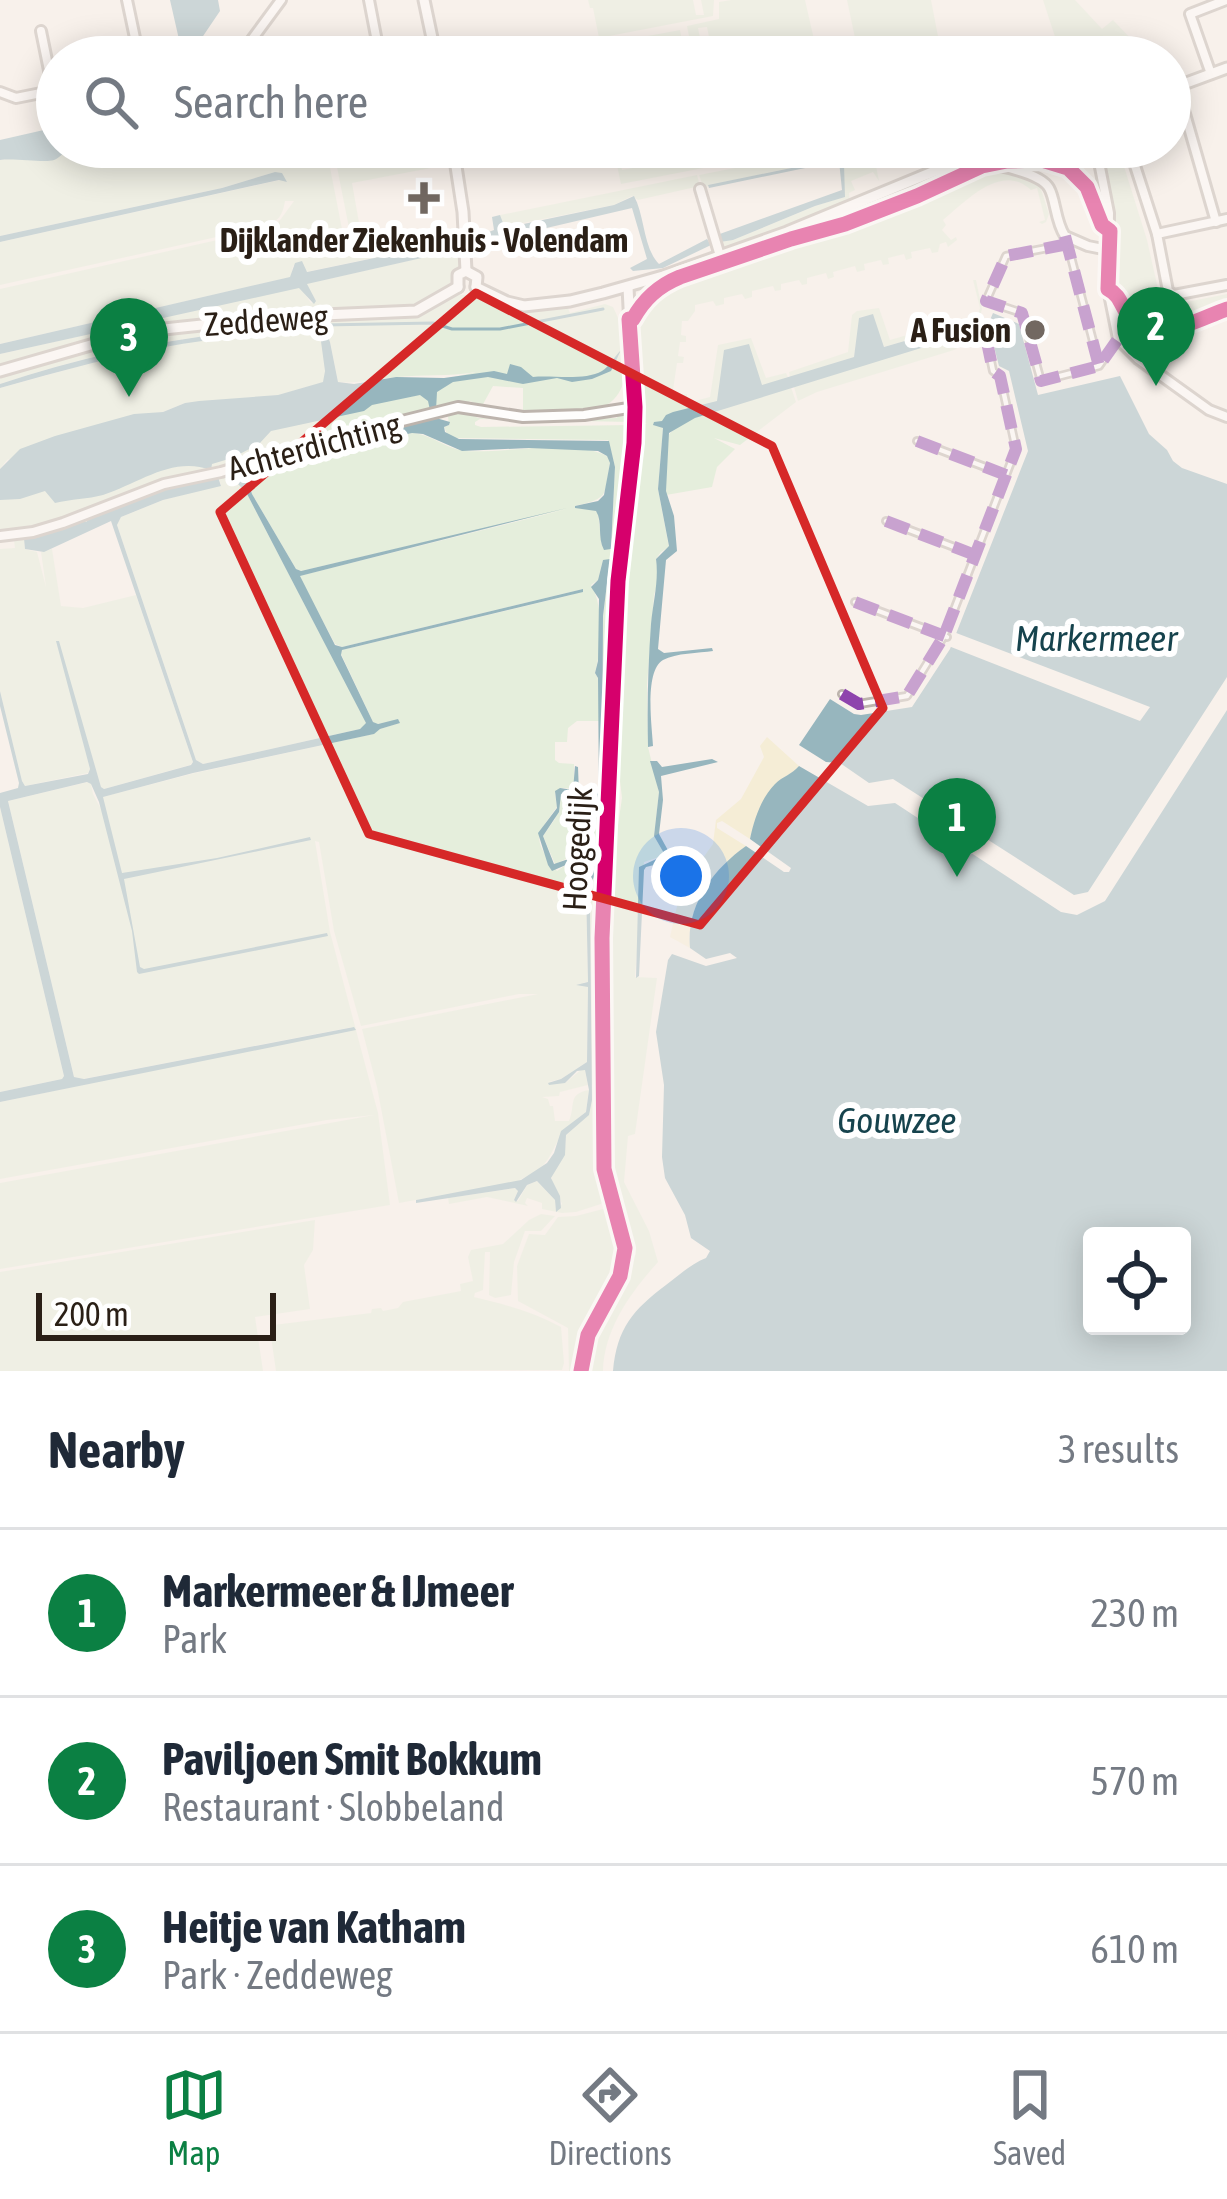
<!DOCTYPE html>
<html lang="en">
<head>
<meta charset="utf-8">
<style>
	:root { --surface:#fff; --page:#f2f2f3; --text:#1f2937; --muted:#747a83; --line:#e0e1e3; --accent:#0b8043 }
	body { margin:0; font-family:"Asap Condensed",sans-serif; background:var(--page); color:var(--text) }
	.controls { position:absolute; right:36px; bottom:36px; display:grid; overflow:hidden; border-radius:12px; box-shadow:0 6px 30px #0003 }
	.controls button { width:108px; height:108px; display:grid; place-items:center; padding:0; border:0; border-bottom:3px solid var(--line); background:var(--surface); color:var(--text); font:60px sans-serif }
	.scale { position:absolute; left:36px; bottom:30px; width:240px; box-sizing:border-box; padding-left:12px; border:6px solid #2a1f16; border-top:0; font-size:33px; line-height:42px; white-space:nowrap; color:#2a1f16; -webkit-text-stroke:9px #fff; paint-order:stroke }
	.you { position:absolute; left:681px; top:876px; width:42px; height:42px; margin:-30px; border:9px solid #fff; border-radius:50%; background:#1a73e8; box-shadow:0 0 0 18px #1a73e833 }
	.badge { display:grid; place-items:center; width:78px; height:78px; border-radius:50%; background:var(--accent); color:#fff; font-size:39px; font-weight:700 }
	.pin { position:absolute; translate:-50% -99px; filter:drop-shadow(0 3px 6px #0008) }
	.pin::after { content:''; position:absolute; top:63px; width:42px; height:36px; background:inherit; clip-path:polygon(0 0,100% 0,50% 100%) }
	.list { margin:0; padding:0; list-style:none }
	h2 { display:flex; justify-content:space-between; align-items:center; height:156px; margin:0; padding:0 48px; font-size:51px }
	h2 small { font-size:39px; font-weight:400; color:var(--muted) }
	.list li { display:grid; grid-template-columns:78px 1fr auto; gap:36px; align-items:center; box-sizing:border-box; height:168px; padding:0 48px; border-top:3px solid var(--line) }
	.list b { display:block; font-size:45px; white-space:nowrap }
	.list p { margin:0; font-size:39px; white-space:nowrap; color:var(--muted) }
	.list em { font-size:39px; font-style:normal; color:var(--muted) }
	.icon { flex:none; width:66px; height:66px; fill:none; stroke:currentColor; stroke-width:2; stroke-linecap:round; stroke-linejoin:round }
	.map { position:relative; flex:none; width:1227px; height:1371px; overflow:hidden }
	.search { position:absolute; background:var(--surface); box-shadow:0 6px 30px #0003; left:36px; right:36px; top:36px; height:132px; display:flex; align-items:center; gap:30px; box-sizing:border-box; padding:0 42px; border-radius:66px; color:var(--muted); font-size:45px }
	.sheet { height:660px; background:var(--surface) }
	nav { display:flex; justify-content:space-around; align-items:center; box-sizing:border-box; height:168px; border-top:3px solid var(--line); background:var(--surface); font-size:33px; color:var(--muted) }
	nav a { display:grid; justify-items:center; gap:6px }
	nav .on { color:var(--accent) }
	.map>svg:first-child { display:block }
	.green { fill:#e5eedc }
	.sand { fill:#f5edd6 }
	.water { fill:#97b6be; fill-rule:evenodd }
	.pier { fill:#f8f1eb }
	.lines { fill:none; stroke-linecap:round; stroke-linejoin:round }
	.stream { stroke:#97b6be; stroke-width:3 }
	.pedestrian-casing { stroke:#bdb4ad; stroke-width:10 }
	.minor-casing { stroke:#bdb4ad; stroke-width:14 }
	.tertiary-casing { stroke:#bdb4ad; stroke-width:15 }
	.secondary-casing { stroke:#bdb4ad; stroke-width:15 }
	.pedestrian { stroke:#fefdfc; stroke-width:4.5 }
	.minor { stroke:#fefdfc; stroke-width:8 }
	.tertiary { stroke:#fefdfc; stroke-width:9 }
	.secondary { stroke:#fefdfc; stroke-width:9 }
	.quiet { stroke:#8e44ad; stroke-width:12; stroke-dasharray:24 12; stroke-linecap:butt }
	.cycleway-casing { stroke:#fff; stroke-width:22 }
	.cycleway { stroke:#d6006c; stroke-width:15 }
	.marked { fill:none; stroke:#d62828; stroke-width:9; stroke-linejoin:round }
	.poi-dot { fill:#726861; stroke:#fff; stroke-width:4.5 }
	.labels { text-anchor:middle; stroke-width:12; stroke-linejoin:round; paint-order:stroke }
	.poi-label { font-size:33px; font-weight:bold; fill:#2a1f16; stroke:#fff }
	.street-label { font-size:33px; fill:#2a1f16; stroke:#fff }
	.water-label { font-size:36px; font-style:italic; fill:#16434d; stroke:#fff }
</style>
</head>
<body>
<div class="map">
<svg width="1227" height="1371" viewBox="0 0 1227 1371">
	<rect width="100%" height="100%" fill="#f8f1eb"/>
	<!-- green -->
	<g class="green">
		<polygon points="588,0 693,0 696,15 704,15 701,0 714,0 713,16 599,38 593,8 590,8"/>
		<polygon points="731,0 805,0 818,57 713,57 707,27 698,28 704,57 693,57 687,26 719,19 719,2"/>
		<polygon points="847,0 931,0 942,57 859,57"/>
		<polygon points="1043,0 1075,0 1102,29 1113,20 1133,41 1079,41 1058,46"/>
		<polygon points="680,30 685,57 607,57 605,44"/>
		<path d="M70 147H326L343 234 302 254 351 238 333 147H363L365 154 385 149 386 156 391 159 428 153 431 168 352 183 363 245H369L371 250 454 234 457 236V228L460 232 461 261 450 283 417 306 278 312 182 322 92 340 0 366V354L300 287 311 303 316 301 306 284 456 250 455 241 306 272 302 262 293 266 291 277 0 344V289L275 227 294 201H285C282 218 278 221 262 227L0 285V242L280 180 275 172 222 188 0 236V160C28 156 48 167 70 147Z"/>
		<polygon points="613,147 617,147 622,170 711,153 710,147 722,147 724,158 734,156 732,147 812,147 621,184"/>
		<polygon points="843,147 894,147 709,185 704,189 699,175"/>
		<polygon points="1099,147 1118,147 1147,240 1158,289 1164,292 1176,304 1227,294 1227,304 1160,326 1145,321 1132,310 1121,291 1115,287 1110,276 1116,230"/>
		<polygon points="874,156 879,181 873,172 851,181 855,190 849,193 850,204 729,249 720,247 717,235 733,240 815,206 844,197 843,165"/>
		<path d="M993 168 1040 186 1049 214 1046 222 1042 224 1039 222 1045 220 1037 188 1031 190C1002 162 966 201 943 220L946 225 942 230 951 240 956 237 957 240 948 247 946 242 940 244 938 252 932 253 930 248 911 252 912 258 906 260 904 254 888 258 889 264 883 265 881 260 864 264 865 270 857 272 855 266 833 272 834 277 828 279 826 273 807 278V284L802 285 799 280 781 284V290L775 291 773 286 752 291V297L745 299 742 294 724 298V304L716 306 713 301 695 305V311L688 321H682L681 335 686 336V342H680L678 356 684 357 683 363H677L673 390 677 395 687 394V403L710 397 718 345 751 338 766 378 786 373 788 377 654 424 663 428 658 489 669 547 661 552 656 559 659 579 654 595 647 685 648 747 659 792 654 836 665 855 644 862 635 977 657 978 635 1134 628 1136 624 1182 649 1231 658 1262C631 1292 604 1329 603 1371H585L590 1341 636 1254 633 1239 613 1193 608 1168 606 920 611 833 617 832 622 798 616 746 619 631 638 429 641 427 638 424H647L638 421 634 322 652 295 664 287 790 241 867 219 981 170Z"/>
		<polygon points="697,175 700,186 638,200 632,196 614,205 503,227 500,215"/>
		<polygon points="973,280 976,280 982,309 978,323 956,326 884,347 873,315 860,317 854,357 790,377 789,372 848,352 852,315 857,311 879,308 890,340 966,318 977,318 980,308"/>
		<path d="M457 295H481L519 311 568 308 570 313 605 304 613 307C630 339 639 402 591 411 569 415 545 413 523 414V388L493 386 482 406 470 401 466 404 448 403 436 410 361 427 211 470 173 477 44 526 0 532V480L476 372C448 377 424 374 397 377 376 379 359 384 338 382L330 342 323 325C292 331 260 329 229 333 150 342 75 359 0 384V375L94 348 184 331 278 321 418 316Z"/>
		<path d="M317 330C325 344 326 367 324 382L279 395 185 403 163 412 129 416 7 460 0 469V388L135 351 210 339Z"/>
		<polygon points="974,330 969,341 954,350 817,392 798,401 794,387"/>
		<path d="M791 387 796 402 740 445 714 438 735 449 717 467 712 487 666 495C666 478 663 453 668 437 675 416 768 395 791 387Z"/>
		<path d="M463 410 478 418 524 420 617 418 618 414 631 416V422L480 419 475 422V425L481 427 631 425 614 589 609 740 602 741 603 616 610 560H603L598 580 591 585C604 606 602 648 595 673L598 678 600 721H577L568 728 567 742H555V760L559 763 574 764V789L563 788 555 793 557 807C534 838 533 839 557 871L567 864 586 861 590 869 586 887 588 982 583 983 588 987 587 1062 561 1079 548 1082 565 1083 582 1069 585 1070 588 1085 560 1092 559 1096 542 1097 548 1099 550 1106H553L555 1121H569C576 1105 567 1094 589 1090L586 1112C578 1119 568 1124 563 1132 545 1162 552 1164 516 1182L399 1203 377 1087 362 1029 538 994H519L361 1026 334 931 319 842 315 841 330 932 378 1113 390 1205 0 1269V1183L374 1115 327 1120 0 1179V1102L355 1029 353 1027 83 1079 74 1077 8 801 88 782 91 784 93 794 110 826 102 797 195 773 373 734 380 729 399 723 398 720 377 724 373 722 341 654 342 650 571 595 583 589 342 647 335 644 299 576 567 509 301 571 296 569 252 494 248 485 257 475 338 450 412 433C431 434 446 449 466 451 504 454 578 437 610 458V463C604 496 610 498 575 506L577 508 593 509 598 513 602 546 611 548 615 467 608 440 454 438 447 434 444 427 449 425 448 417 452 412Z"/>
		<polygon points="226,476 229,481 236,481 246,492 367,724 360,729 203,764 196,760 117,525 121,517 163,500 221,485 218,477"/>
		<polygon points="24,539 25,549 37,552 46,587 41,552 52,549 61,606 83,608 136,595 193,762 190,765 104,789 101,787 58,641 90,769 88,773 25,786 22,781 0,691 0,549 15,548 14,540"/>
		<path d="M603 744 609 745 599 891 598 1083 591 1085 590 906C591 889 595 875 592 859L568 858 555 864 543 836 555 819 561 794C575 796 587 802 602 796Z"/>
		<polygon points="0,807 64,1076 62,1079 0,1092"/>
		<path d="M592 1089 598 1091 600 1167 606 1196 601 1204 576 1212 562 1213 542 1209V1203L527 1198 525 1203 528 1206 487 1197 449 1204 448 1198 515 1188 518 1191 514 1200 518 1201 527 1185 537 1181 555 1200 556 1211 562 1204C559 1195 549 1184 552 1174 556 1157 566 1162 566 1135L588 1115Z"/>
		<polygon points="603,1209 611,1211 620,1237 619,1263 585,1335 578,1371 569,1371 568,1328 518,1301 517,1266 529,1234 545,1235 558,1217 576,1216"/>
		<path d="M541 1214 555 1216 541 1231H525L514 1262 511 1295 495 1298 489 1295 490 1252H485L483 1290 475 1293 474 1297C504 1304 533 1312 561 1327L564 1363 562 1370 276 1371 270 1330 273 1325 371 1313 372 1309 381 1308 383 1311 398 1308 403 1302 461 1291 460 1284 473 1281 468 1257 471 1250 503 1244 529 1220Z"/>
		<polygon points="315,1220 313,1250 304,1265 310,1309 255,1317 263,1371 0,1371 0,1272"/>
	</g>
	<!-- sand -->
	<path class="sand" d="M767 737 799 766C792 775 783 776 776 784 763 799 754 820 750 839L722 821 717 823V828L746 846C712 870 686 906 690 948L670 937 681 889 713 844 716 820 741 799 764 757 760 746Z"/>
	<!-- water -->
	<g class="water">
		<polygon points="170,0 218,0 220,11 197,45 195,57 183,57"/>
		<path d="M57 127V147H70C67 150 58 159 54 160 45 163 15 158 0 160V140Z"/>
		<polygon points="894,147 915,147 844,164 845,197 815,206 733,240 720,242 717,235 842,190 839,161 709,188 708,185"/>
		<polygon points="275,172 282,173 287,182 279,180 0,242 0,236 222,188"/>
		<path d="M634 196C645 216 643 248 659 264L707 239 711 245 663 268 633 271 630 268 647 259 632 208 478 244V236L494 230 492 217 500 215 505 228 614 205Z"/>
		<polygon points="456,241 457,250 307,284 316,301 314,304 299,288 0,354 0,344 290,277 295,263 302,261 307,272"/>
		<path d="M993 313 1019 324 1038 395 1120 376 1149 434 1167 450 1173 461 1182 468 1227 484V677L1088 892 1074 895 893 779 869 783 840 763 826 762 799 745 830 699 854 714 861 715 912 707 950 649 1028 451 1009 371 999 366 989 327 695 418 669 433 666 491 674 516 677 551 666 560 658 649 664 653 712 648 713 651C699 653 676 653 663 660 644 671 652 727 653 746L648 747C647 706 648 665 651 624 653 602 659 581 656 559L669 546 658 489 663 428 653 425 654 422 662 421 666 415 673 412 717 401 724 350 749 344 762 385 854 357 859 318 873 314 884 347 956 326 990 320Z"/>
		<path d="M323 325 330 342 338 382 354 384 396 377 444 378 494 371 507 374 510 364 521 367 533 377C552 375 585 381 602 371 609 367 614 357 621 350L611 371 592 379 572 382 557 378 523 384 488 377 453 382 437 392 436 410H430L428 401 420 395 372 405 364 411 271 431 259 444 232 458 212 464 211 470C172 456 140 483 103 495 88 499 71 499 55 503L45 491 20 499 0 500V469L20 449 55 436 134 414 163 412 185 403 199 401 278 395 323 382 325 371 320 334C296 329 270 334 246 336 161 343 82 365 0 388V384C75 359 151 342 229 333 260 329 293 331 323 325Z"/>
		<path d="M436 418 450 422 449 425 444 427 445 432 459 439 609 441 615 467 611 549 604 550C597 537 603 522 596 511L575 508V506L598 501 604 495 610 463 607 456 598 451 529 448 462 451 423 434 412 433 338 450 257 475 249 485 252 494 296 569 301 571 567 508 300 576 335 645 342 647 583 589V592L342 650 341 655 373 722 378 724 398 719 400 723 380 729 374 734 193 773 103 797 122 873 217 858 310 837 311 840 124 879 140 967 144 969 327 933 328 936 139 974 137 972 132 931 99 802 91 784 87 782 8 801 74 1077 84 1079 354 1027 356 1030 0 1102V1092L62 1079 64 1076 0 807V793L18 788 19 783 0 706V691L22 781 25 786 88 774 90 769 56 641H59L101 787 104 789 191 765 193 762 111 521 44 552 25 549 24 539 82 519 86 522C98 512 114 509 130 502 160 490 187 483 218 477L221 486 163 500 121 517 117 525 196 760 203 764 360 729 366 723 246 492 236 482 229 481 226 476 351 438Z"/>
		<path d="M610 559 603 616 602 796C587 802 575 796 561 794L559 812 543 836 554 864 577 856H590L595 875 591 883 590 906 592 1100 589 1115 566 1135 565 1155 551 1178 560 1196 561 1208 556 1212 555 1200 537 1181 527 1185 516 1202 514 1200 518 1191 515 1188 416 1203V1200L521 1180 547 1163 554 1153 561 1131 586 1112 589 1090 585 1070 577 1071 565 1083 549 1085 548 1083 561 1079 587 1062 588 987 576 985 588 982 586 887 589 866 586 861H575L552 871 548 865 538 833 557 808 555 791 560 788 573 790 575 766 578 767 579 794 599 792 598 678 595 673 598 661 599 599 591 587 598 580 603 560Z"/>
		<path d="M1227 710V1371H613C617 1328 633 1310 666 1285 679 1275 691 1264 706 1258L710 1251 691 1238 685 1215 665 1178 662 1157 664 1085 656 1032 668 960 672 954 706 966 737 958 730 953 706 959 690 948C686 906 712 870 746 846L784 872H789L791 868 750 839C754 820 761 798 775 784 783 776 791 775 799 766L868 806 895 803 1061 912 1077 915 1105 901ZM1182 1236V1326H1092V1236Z"/>
		<polygon points="712,759 718,762 661,776 663,800 659,834 670,854 666,862 646,867 644,870 639,976 636,978 639,867 665,855 654,836 659,792 650,761 657,761 662,767"/>
	</g>
	<!-- pier -->
	<polygon class="pier" points="951,631 1150,707 1140,721 946,645"/>
	<g class="lines">
		<!-- stream -->
		<polyline class="stream" points="323,325 433,323 452,329 500,329 603,309"/>
		<defs>
			<g id="pedestrian">
				<polyline points="1067,242 1099,364"/>
				<polyline points="1068,244 1006,256 986,301 1022,313 1041,381 1099,366 1118,339"/>
				<path d="M1120 299C1142 353 1188 322 1227 309"/>
				<polyline points="917,441 1006,475"/>
				<polyline points="886,521 975,555"/>
				<polyline points="855,602 947,637"/>
				<polyline points="842,694 859,704 907,696 944,636 1016,449 1000,376 993,371 987,342 978,335"/>
			</g>
			<g id="minor">
				<polyline points="127,0 139,57"/>
				<polyline points="369,0 380,57"/>
				<polyline points="41,31 53,90"/>
				<polyline points="248,45 262,54 269,55 324,44 348,57"/>
				<polyline points="239,57 281,0"/>
				<polyline points="1211,74 1190,14 1226,0"/>
				<polyline points="1177,86 1216,222"/>
				<polyline points="0,92 16,98 56,90"/>
				<polyline points="1096,147 1109,213 1108,289 1118,339 1138,359 1209,410 1227,417"/>
				<polyline points="1129,147 1157,234 1168,291 1174,295 1227,285"/>
				<polyline points="700,189 720,256"/>
				<path d="M840 212 872 214 982 166C997 163 1041 174 1049 188 1056 200 1055 221 1065 236L1088 246 1108 250"/>
				<polyline points="1157,234 1227,219"/>
				<polyline points="1108,289 1117,293 1120,299"/>
				<polyline points="0,536 33,532 63,523 164,484 221,472 346,435 458,407 523,417 584,415 635,407"/>
			</g>
			<g id="tertiary">
				<polyline points="424,0 436,57"/>
				<polyline points="453,147 463,212 466,271"/>
				<polyline points="581,1371 588,1335 620,1276 625,1248 604,1169 602,1008 602,907 612,760 615,640 622,538 635,427 628,287"/>
			</g>
			<g id="secondary">
				<polyline points="1170,89 1227,68"/>
				<polyline points="458,287 458,275 466,271 477,277 476,287"/>
				<polyline points="476,287 507,302 524,306 570,301 603,293 663,276 787,232 993,147"/>
				<polyline points="0,371 101,342 164,329 277,317 416,311 458,287"/>
			</g>
		</defs>
		<!-- pedestrian casing -->
		<use href="#pedestrian" class="pedestrian-casing"/>
		<!-- minor casing -->
		<use href="#minor" class="minor-casing"/>
		<!-- tertiary casing -->
		<use href="#tertiary" class="tertiary-casing"/>
		<!-- secondary casing -->
		<use href="#secondary" class="secondary-casing"/>
		<!-- pedestrian -->
		<use href="#pedestrian" class="pedestrian"/>
		<!-- minor -->
		<use href="#minor" class="minor"/>
		<!-- tertiary -->
		<use href="#tertiary" class="tertiary"/>
		<!-- secondary -->
		<use href="#secondary" class="secondary"/>
		<!-- quiet -->
		<g class="quiet">
			<polyline points="1065,236 1099,366"/>
			<polyline points="1068,244 1006,256 986,301 1022,313 1041,381 1099,366 1118,339"/>
			<polyline points="917,441 1006,475"/>
			<polyline points="886,521 975,555"/>
			<polyline points="855,602 947,637"/>
			<polyline points="842,694 859,704 907,696 944,636 1016,449 1000,376 993,371 987,342 978,335"/>
		</g>
		<defs>
			<path id="cycleway" d="M581 1371 588 1335 620 1276 625 1248 604 1169 602 938 618 581 634 443 635 407 629 319H633C644 299 658 286 680 277L791 239 845 224 917 196 982 166 1007 161 1042 160 1068 168 1087 187 1102 225 1110 231 1108 289C1122 296 1121 309 1132 320 1157 345 1200 318 1227 309"/>
		</defs>
		<!-- cycleway casing -->
		<use href="#cycleway" class="cycleway-casing"/>
		<!-- cycleway -->
		<use href="#cycleway" class="cycleway"/>
	</g>
	<!-- marked area -->
	<path d="M0 0H1227V1371H0ZM476 293 772 446 883 708 700 925 369 834 220 512Z" fill="#f8f1eb" fill-opacity=".55" fill-rule="evenodd"/>
	<path class="marked" d="M476 293 772 446 883 708 700 925 369 834 220 512Z"/>
	<!-- markers -->
	<g class="poi-dot">
		<path d="M418 180h12v12h12v12h-12v12h-12v-12h-12v-12h12z"/>
		<circle cx="1035" cy="330" r="12"/>
	</g>
	<g class="labels">
		<!-- poi labels -->
		<g class="poi-label">
			<text x="424" y="252">Dijklander Ziekenhuis - Volendam</text>
			<text x="1011" y="342" text-anchor="end">A Fusion</text>
		</g>
		<!-- street labels -->
		<g class="street-label">
			<text transform="translate(266 320) rotate(-4)" y="12">Zeddeweg</text>
			<text transform="translate(314 446) rotate(-15)" y="12">Achterdichting</text>
			<text transform="translate(577 849) rotate(-87)" y="12">Hoogedijk</text>
		</g>
		<!-- water labels -->
		<g class="water-label">
			<text x="1096" y="651">Markermeer</text>
			<text x="897" y="1133">Gouwzee</text>
		</g>
	</g>
</svg>
<div class="controls">
<button><svg class="icon" aria-label="locate" viewBox="0 0 24 24"><circle cx="12" cy="12" r="6"/><path d="M12 2v4M12 18v4M2 12h4M18 12h4"/></svg></button>
</div>
<div class="scale">200 m</div>
<div class="you"></div>
<div class="pin badge" style="left:957px;top:877px">1</div>
<div class="pin badge" style="left:1156px;top:386px">2</div>
<div class="pin badge" style="left:129px;top:397px">3</div>
<div class="search"><svg class="icon" aria-label="search" viewBox="0 0 24 24"><circle cx="10" cy="10" r="6"/><path d="M15 15l6 6"/></svg>Search here</div>
</div>
<section class="sheet">
<h2>Nearby<small>3 results</small></h2>
<ul class="list">
<li><span class="badge">1</span><div><b>Markermeer &amp; IJmeer</b><p>Park</p></div><em>230 m</em></li>
<li><span class="badge">2</span><div><b>Paviljoen Smit Bokkum</b><p>Restaurant · Slobbeland</p></div><em>570 m</em></li>
<li><span class="badge">3</span><div><b>Heitje van Katham</b><p>Park · Zeddeweg</p></div><em>610 m</em></li>
</ul>
</section>
<nav>
<a class="on"><svg class="icon" aria-label="map" viewBox="0 0 24 24"><path d="M3 6l6-2 6 2 6-2v14l-6 2-6-2-6 2zM9 4v14M15 6v14"/></svg>Map</a>
<a><svg class="icon" aria-label="directions" viewBox="0 0 24 24"><path d="M12 3l9 9-9 9-9-9zM9 14v-3h6M13 9l2 2-2 2"/></svg>Directions</a>
<a><svg class="icon" aria-label="saved" viewBox="0 0 24 24"><path d="M7 4h10v16l-5-4-5 4z"/></svg>Saved</a>
</nav>
</body>
</html>
